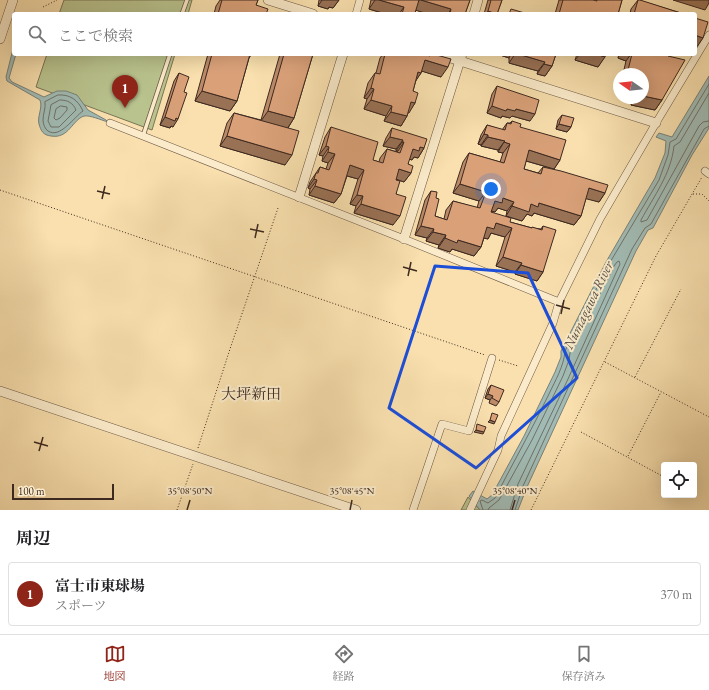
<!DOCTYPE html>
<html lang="ja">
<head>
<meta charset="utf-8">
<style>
	:root { --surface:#fff; --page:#f2f2f2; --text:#202124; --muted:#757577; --line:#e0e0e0; --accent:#8f2418 }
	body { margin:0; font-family:"EB Garamond","Noto Serif JP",serif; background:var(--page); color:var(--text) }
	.controls { position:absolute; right:12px; bottom:12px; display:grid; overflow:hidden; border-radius:4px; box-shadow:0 4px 16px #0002 }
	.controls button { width:36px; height:36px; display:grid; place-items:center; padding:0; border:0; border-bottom:1px solid var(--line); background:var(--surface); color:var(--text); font:20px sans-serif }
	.compass { position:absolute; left:613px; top:68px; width:36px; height:36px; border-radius:50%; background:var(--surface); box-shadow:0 4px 16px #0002; rotate:284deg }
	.scale { position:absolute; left:12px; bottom:10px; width:102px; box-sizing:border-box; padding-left:4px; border:2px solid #3c2920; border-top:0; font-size:11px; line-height:14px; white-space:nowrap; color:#3c2920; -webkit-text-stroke:3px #fbebca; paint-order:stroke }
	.you { position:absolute; left:491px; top:189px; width:14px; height:14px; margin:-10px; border:3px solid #fff; border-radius:50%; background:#1a73e8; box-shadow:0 0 0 6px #1a73e833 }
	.badge { display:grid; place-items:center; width:26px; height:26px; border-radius:50%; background:var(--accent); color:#fff; font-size:13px; font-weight:700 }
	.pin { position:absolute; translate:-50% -33px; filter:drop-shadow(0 1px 2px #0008) }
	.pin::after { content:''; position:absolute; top:21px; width:14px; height:12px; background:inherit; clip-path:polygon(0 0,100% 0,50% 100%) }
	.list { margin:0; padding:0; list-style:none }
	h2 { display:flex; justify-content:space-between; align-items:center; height:52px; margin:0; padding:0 16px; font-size:17px }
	h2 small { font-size:13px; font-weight:400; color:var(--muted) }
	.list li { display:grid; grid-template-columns:26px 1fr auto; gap:12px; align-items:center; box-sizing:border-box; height:64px; margin:0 8px 8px; padding:0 8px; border:1px solid var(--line); border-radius:4px }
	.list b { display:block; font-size:15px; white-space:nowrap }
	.list p { margin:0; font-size:13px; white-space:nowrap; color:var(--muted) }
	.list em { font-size:13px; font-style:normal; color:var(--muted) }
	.icon { flex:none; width:22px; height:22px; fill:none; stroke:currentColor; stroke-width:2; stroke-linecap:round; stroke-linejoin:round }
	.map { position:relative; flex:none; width:709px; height:510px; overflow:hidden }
	.search { position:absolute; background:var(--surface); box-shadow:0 4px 16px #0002; left:12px; right:12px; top:12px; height:44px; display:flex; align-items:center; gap:10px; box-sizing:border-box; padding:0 14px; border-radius:4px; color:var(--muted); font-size:15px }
	.sheet { height:124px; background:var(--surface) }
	nav { display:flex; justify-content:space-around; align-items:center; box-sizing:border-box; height:56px; border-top:1px solid var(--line); background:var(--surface); font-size:11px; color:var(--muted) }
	nav a { display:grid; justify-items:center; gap:2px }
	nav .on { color:var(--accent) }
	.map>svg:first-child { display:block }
	.green { fill:#b9c38e; stroke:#7a7657 }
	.water { fill:#a1bbb4; stroke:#798179 }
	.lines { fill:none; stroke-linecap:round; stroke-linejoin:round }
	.shore { stroke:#6e726a; stroke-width:1 }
	.service-casing { stroke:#6b5744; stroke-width:5 }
	.minor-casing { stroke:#6b5744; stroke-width:8 }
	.tertiary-casing { stroke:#6b5744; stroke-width:10 }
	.path { stroke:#3c2920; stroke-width:1; stroke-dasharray:1 2; stroke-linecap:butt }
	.service { stroke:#fbebca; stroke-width:3.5 }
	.minor { stroke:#fbebca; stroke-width:7 }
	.tertiary { stroke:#fbebca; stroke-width:9 }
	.wall { fill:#bb8a68; stroke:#3c2920 }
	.shaded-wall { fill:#997155; stroke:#3c2920 }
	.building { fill:#daa179; stroke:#3c2920 }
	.marked { fill:none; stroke:#1d4ed8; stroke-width:3; stroke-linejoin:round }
	.ticks { fill:none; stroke:#3c2920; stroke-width:1.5 }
	.labels { text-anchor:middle; stroke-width:4; stroke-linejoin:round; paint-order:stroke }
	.water-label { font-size:14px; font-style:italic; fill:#554e45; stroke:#fbebca }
	.quarter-label { font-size:15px; fill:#3c2920; stroke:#fbebca }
	.ticks-label { font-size:10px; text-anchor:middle; fill:#3c2920; stroke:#fbebca; stroke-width:4; stroke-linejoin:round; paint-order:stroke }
</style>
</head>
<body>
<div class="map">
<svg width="709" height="510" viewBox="0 0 709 510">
	<rect width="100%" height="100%" fill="#f9e0ae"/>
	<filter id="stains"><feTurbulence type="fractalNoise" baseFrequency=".005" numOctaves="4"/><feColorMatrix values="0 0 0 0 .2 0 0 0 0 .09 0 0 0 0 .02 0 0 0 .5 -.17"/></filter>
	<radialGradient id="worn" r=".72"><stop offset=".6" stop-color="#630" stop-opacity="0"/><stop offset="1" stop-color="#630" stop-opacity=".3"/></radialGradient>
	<!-- green -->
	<g class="green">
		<polygon points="64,0 192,0 188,14 59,14"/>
		<polygon points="47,54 175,54 152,130 36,87"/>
		<polygon points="468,497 480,510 461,510"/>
	</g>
	<!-- water -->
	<g class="water">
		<path d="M14 45V54H16L9 78 12 82 44 97 57 91H66L77 95 88 110 106 120 108 122C101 120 90 115 84 116 72 120 69 139 51 136 43 135 41 131 39 124 37 116 43 108 40 100L7 81 6 77Z"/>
		<polygon points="709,76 709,128 692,155 653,228 648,230 636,251 527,487 518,510 480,510 469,496 473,491 487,499 492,495 524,436 555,372 561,357 561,351 606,262 655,178 665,153 666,141 656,137 659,133 672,137"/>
	</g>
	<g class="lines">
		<!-- shore -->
		<g class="shore">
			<path d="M709 93 680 142 674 146C671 174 654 196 641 220V222L647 220 699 126 703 122 709 121"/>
			<path d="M58 95C70 94 78 100 83 111 74 117 60 139 48 131 45 129 43 124 43 120 43 114 46 108 45 102Z"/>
			<path d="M60 100C68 100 73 103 76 110L59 127H51L48 121 51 105Z"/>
			<polygon points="61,106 67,107 67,110 60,118 56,120 54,118 56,109"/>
			<path d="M483 510 480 501 482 500 488 503 495 498C513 463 532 429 549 394 555 381 564 366 565 351L609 264 659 180 668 155 670 142 676 139 709 84"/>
			<polyline points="488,510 489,508 499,500 532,440 563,376 569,360 570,353 614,266 617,262 619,261 620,264 568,379 518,484 510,510"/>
			<polyline points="515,510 523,486 632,249 645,228 651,224 704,129 709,126"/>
		</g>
		<defs>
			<g id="service">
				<polyline points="182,14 187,0"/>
				<polyline points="143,136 170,54"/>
			</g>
			<g id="minor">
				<polyline points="356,14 360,0"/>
				<polyline points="110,123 404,239 559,302"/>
				<polyline points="705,171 709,174"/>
				<polyline points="413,510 442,424 469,431 492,358"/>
				<polyline points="470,510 498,450 501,436 553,323 559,302 600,219 656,123 709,35"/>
			</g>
			<g id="tertiary">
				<polyline points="268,0 313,14"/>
				<polyline points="474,14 478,0"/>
				<polyline points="0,39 13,0"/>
				<polyline points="438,54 656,123"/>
				<polyline points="299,197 343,54"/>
				<polyline points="404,239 462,54"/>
				<polyline points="0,391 356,510"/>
			</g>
		</defs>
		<!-- service casing -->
		<use href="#service" class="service-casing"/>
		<!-- minor casing -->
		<use href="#minor" class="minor-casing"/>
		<!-- tertiary casing -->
		<use href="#tertiary" class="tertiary-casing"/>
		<!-- path -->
		<g class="path">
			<polyline points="43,7 57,0"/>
			<polyline points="0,190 485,355"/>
			<polyline points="693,194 702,194 709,201"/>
			<polyline points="499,360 518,366"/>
			<polyline points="605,362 709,417"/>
			<polyline points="635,377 681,289"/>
			<polyline points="581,432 664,477"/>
			<polyline points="198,448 230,349 278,208"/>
			<polyline points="628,456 661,392"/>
			<polyline points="177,510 193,464"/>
			<polyline points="531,510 656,256 702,177"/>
		</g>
		<!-- service -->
		<use href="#service" class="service"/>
		<!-- minor -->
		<use href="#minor" class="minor"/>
		<!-- tertiary -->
		<use href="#tertiary" class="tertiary"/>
	</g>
	<!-- wall -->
	<g class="wall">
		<polygon points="220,0 258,0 256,5 266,14 214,14 216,6"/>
		<polygon points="319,0 339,0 333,8 329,7 328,9 318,6"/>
		<polygon points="371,0 470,0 465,14 428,14 416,10 415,13 418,14 386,14 369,9"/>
		<polygon points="488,0 502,0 497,14 484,14"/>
		<polygon points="559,0 622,0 618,14 555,14"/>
		<polygon points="638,0 684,14 630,14 631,9"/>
		<polygon points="208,54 252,54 249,58 237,101 230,111 195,101"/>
		<polygon points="280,54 313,54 294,118 288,128 285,165 220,146 227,123 234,113 261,120"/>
		<polygon points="383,54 424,54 430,55 431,54 441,77 422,71 421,73 416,80 413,91 415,103 408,113 407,116 401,126 384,121 386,116 364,109 367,99 364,98 368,83 375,73 376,73 380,58"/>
		<polygon points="497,54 556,54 552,66 545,76 537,74 538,71 509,63 509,58"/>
		<polygon points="577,54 606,54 598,67 575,60"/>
		<polygon points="619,54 669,54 662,100 655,110 631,105 633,98 632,98 643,98 643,74 623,74 626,61 618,58"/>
		<polygon points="179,73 173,127 171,126 170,128 160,125 174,81"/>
		<polygon points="497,86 530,121 512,116 510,118 502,116 501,118 487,113 492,94"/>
		<polygon points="562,115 571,127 567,132 556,129 558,120"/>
		<polygon points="512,121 520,127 560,160 554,169 526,161 524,169 538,173 543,167 605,193 599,202 586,198 581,216 574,225 534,213 532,216 527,214 522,221 506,216 507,211 498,208 495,212 492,211 491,212 510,222 532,228 541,229 543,226 543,272 537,281 515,274 515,272 496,266 505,237 491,233 488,239 484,238 481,247 474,256 452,249 450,252 438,248 439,245 426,241 427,238 415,235 425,200 431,191 436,198 435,216 444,219 446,210 453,201 477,208 479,201 453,193 463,162 469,153 500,162 503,153 498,152 498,150 481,146 481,145 478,144 481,135 487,125 502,130 507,123 510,123"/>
		<polygon points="331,127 373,160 379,162 380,158 387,149 397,152 398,151 396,151 396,149 383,146 386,138 392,128 424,148 418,158 414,157 412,160 409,159 408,164 411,173 404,182 396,179 396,194 393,225 354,213 356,206 350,204 358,179 347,176 341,194 334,203 309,195 310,189 308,188 310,182 320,167 326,169 328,163 322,161 323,156 319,155 325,137"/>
		<polygon points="491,385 499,402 496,406 489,403 490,400 485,398 488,389"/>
	</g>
	<!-- shaded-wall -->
	<g class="shaded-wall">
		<polygon points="322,0 339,0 333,8 329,7 328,9 318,6"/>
		<polygon points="375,0 379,0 404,7 399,14 386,14 369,9"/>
		<polygon points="419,0 421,0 451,9 448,14 428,14 412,9"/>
		<polygon points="673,0 709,0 709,3 705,10"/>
		<polygon points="488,11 497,14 486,14"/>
		<polygon points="695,35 703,38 696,48 695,47"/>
		<polygon points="497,54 511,54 509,58"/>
		<polygon points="515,54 518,54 545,62 538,71 509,63"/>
		<polygon points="580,54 596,54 605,57 598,67 575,60"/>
		<polygon points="620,54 631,54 626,61 618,58"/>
		<polygon points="425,60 448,67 441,77 418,70"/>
		<polygon points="544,64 552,66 545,76 537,74"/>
		<polygon points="418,72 421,73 415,82"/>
		<polygon points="371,88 374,89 367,99 364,98"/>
		<polygon points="202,91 237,101 230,111 195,101"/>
		<polygon points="643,96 662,100 655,110 631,105 636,98 643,98"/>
		<polygon points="371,100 392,106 386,116 364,109"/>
		<polygon points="411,102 415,103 409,113 404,112"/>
		<polygon points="492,106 507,109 516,109 535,114 530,121 512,116 510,118 502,116 501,118 487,113"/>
		<polygon points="268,111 294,118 287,129 261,121"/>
		<polygon points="391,112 407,116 401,126 384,121"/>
		<polygon points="165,117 176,118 178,119 173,127 171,126 170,128 160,125"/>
		<polygon points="559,124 571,127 567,132 556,129"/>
		<polygon points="484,134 488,135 481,145 478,144"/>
		<polygon points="227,136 292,155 285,165 220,146"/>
		<polygon points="390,137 403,140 396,149 383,146"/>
		<polygon points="488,137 505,141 498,150 481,146"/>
		<polygon points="402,142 404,142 398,151 396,151"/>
		<polygon points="504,142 510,144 503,153 498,152"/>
		<polygon points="326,146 329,147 323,156 319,155"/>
		<polygon points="420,147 424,148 418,158 414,157 412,160 406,158 413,149"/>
		<polygon points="529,150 560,160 554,169 523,160"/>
		<polygon points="328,152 335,154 328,163 322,161"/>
		<polygon points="350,165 364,170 358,179 344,175"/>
		<polygon points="399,169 411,173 404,182 393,178"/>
		<polygon points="314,179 317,180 310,189 308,188"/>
		<polygon points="460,184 486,192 479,201 453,193"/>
		<polygon points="315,186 341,194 334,203 309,195"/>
		<polygon points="589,188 605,193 599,202 583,198"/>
		<polygon points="357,195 363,196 356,206 350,204"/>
		<polygon points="503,198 514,202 507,211 498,208 495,212 488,210 495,201"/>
		<polygon points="539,203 581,216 574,225 534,213 532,216 527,214 522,221 506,216 512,206"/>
		<polygon points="361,204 400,216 393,225 354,213"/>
		<polygon points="496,223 512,228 505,237 491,233 488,239 480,237 487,227"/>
		<polygon points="421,226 434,229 427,238 415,235"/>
		<polygon points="433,232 446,235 439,245 426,241"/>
		<polygon points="445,238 458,240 481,247 474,256 452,249 450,252 438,248"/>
		<polygon points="503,257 522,263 515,272 496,266"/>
		<polygon points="521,265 543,272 537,281 515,274"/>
		<polygon points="488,394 493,396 490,400 485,398"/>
		<polygon points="490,420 495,422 494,424 488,422"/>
		<polygon points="476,430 484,432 483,434 474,432"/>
	</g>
	<!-- building -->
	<g class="building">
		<polygon points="222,0 258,0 256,5 268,9 266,14 218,14"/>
		<polygon points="379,0 419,0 415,13 418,14 402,14 404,7"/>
		<polygon points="421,0 470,0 465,14 450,14 451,9"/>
		<polygon points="491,0 502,0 497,14 488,11"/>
		<polygon points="563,0 593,0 597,1 597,0 622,0 618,14 559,14"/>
		<polygon points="638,0 640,0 684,14 634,14"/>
		<polygon points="511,9 528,14 509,14"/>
		<polygon points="695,18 708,22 703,38 695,35"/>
		<polygon points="212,54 250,54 237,101 202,91"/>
		<polygon points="284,54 313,54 294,118 268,111"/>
		<polygon points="385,54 424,54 430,56 431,54 433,54 451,59 448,67 425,60 421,73 418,72 413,91 418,93 415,103 411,102 407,116 391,112 392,106 371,100 374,89 371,88 375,73 380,74"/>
		<polygon points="518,54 556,54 552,66 544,64 545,62"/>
		<polygon points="596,54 606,54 605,57"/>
		<polygon points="632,54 669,54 668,56 685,60 662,100 643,96 643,74 627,74"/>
		<polygon points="179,73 189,77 184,92 187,93 178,119 176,118 175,121 165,117"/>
		<polygon points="497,86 539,100 535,114 516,109 515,111 507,109 506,111 492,106"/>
		<polygon points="234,113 299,131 292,155 227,136"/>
		<polygon points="562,115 574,118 571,127 559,124"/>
		<polygon points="512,121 521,124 520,127 566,140 560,160 529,150 524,169 541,174 543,167 561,171 608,185 605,193 589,188 581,216 539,203 538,207 531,204 529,212 512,206 514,202 503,198 502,203 495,201 491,212 511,218 510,222 532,228 532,227 542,230 543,226 556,230 543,272 521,265 522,263 503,257 512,228 496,223 494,229 487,227 481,247 458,240 457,243 445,238 446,235 433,232 434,229 421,226 431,191 437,192 436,198 439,199 435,216 447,220 453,201 480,208 486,192 460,184 469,153 504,163 510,144 504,142 505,141 488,137 488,135 484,134 487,125 505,130 507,123 511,124"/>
		<polygon points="331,127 378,142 373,160 383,163 387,149 400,153 404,142 402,142 403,140 390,137 392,128 427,139 424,148 420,147 419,151 413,149 408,164 413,166 411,173 399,169 396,180 400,181 396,194 406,197 400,216 361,204 363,196 357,195 364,170 350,165 341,194 315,186 317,180 314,179 316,173 318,173 320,167 329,170 335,154 328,152 329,147 326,146"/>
		<polygon points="491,385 504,390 499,402 492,398 493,396 488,394"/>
		<polygon points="492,413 498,415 495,422 490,420"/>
		<polygon points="477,424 486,427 484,432 476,430"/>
	</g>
	<!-- marked area -->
	<path class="marked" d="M435 266 528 273 577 378 476 468 389 408Z"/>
	<!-- ticks -->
	<path class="ticks" d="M97 191 110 194M102 199 105 186M250 229 264 232M255 238 258 224M403 267 417 271M408 276 411 262M556 305 570 309M561 314 564 300M34 442 48 446M39 451 43 437M187 510 190 500M350 510 352 500M512 510 515 500"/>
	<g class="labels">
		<!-- water labels -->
		<g class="water-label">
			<text transform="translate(588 305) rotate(-64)" y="5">Numagawa River</text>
		</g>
		<!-- quarter labels -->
		<g class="quarter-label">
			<text x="251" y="399">大坪新田</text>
		</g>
	</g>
	<g class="ticks-label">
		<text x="190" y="494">35°08'50"N</text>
		<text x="352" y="494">35°08'45"N</text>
		<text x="515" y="494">35°08'40"N</text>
	</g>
	<rect width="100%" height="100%" filter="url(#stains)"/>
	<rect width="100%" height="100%" fill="url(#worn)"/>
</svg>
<div class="controls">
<button><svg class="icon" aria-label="locate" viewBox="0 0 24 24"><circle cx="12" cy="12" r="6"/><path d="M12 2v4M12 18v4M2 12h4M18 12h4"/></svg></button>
</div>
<svg class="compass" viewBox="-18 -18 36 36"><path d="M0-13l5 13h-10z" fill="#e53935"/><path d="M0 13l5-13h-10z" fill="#757577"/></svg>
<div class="scale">100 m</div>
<div class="you"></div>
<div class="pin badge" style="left:125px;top:108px">1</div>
<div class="search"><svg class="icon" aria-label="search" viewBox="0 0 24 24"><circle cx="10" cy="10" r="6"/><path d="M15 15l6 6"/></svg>ここで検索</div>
</div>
<section class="sheet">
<h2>周辺<small></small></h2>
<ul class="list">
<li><span class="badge">1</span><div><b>富士市東球場</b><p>スポーツ</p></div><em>370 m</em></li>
</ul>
</section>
<nav>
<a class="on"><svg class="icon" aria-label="map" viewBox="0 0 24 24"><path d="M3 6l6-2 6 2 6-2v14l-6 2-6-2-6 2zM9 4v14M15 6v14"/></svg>地図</a>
<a><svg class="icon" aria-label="directions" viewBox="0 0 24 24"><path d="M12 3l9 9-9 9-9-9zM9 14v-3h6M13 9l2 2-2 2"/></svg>経路</a>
<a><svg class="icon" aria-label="saved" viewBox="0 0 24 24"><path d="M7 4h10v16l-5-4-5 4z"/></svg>保存済み</a>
</nav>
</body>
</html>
